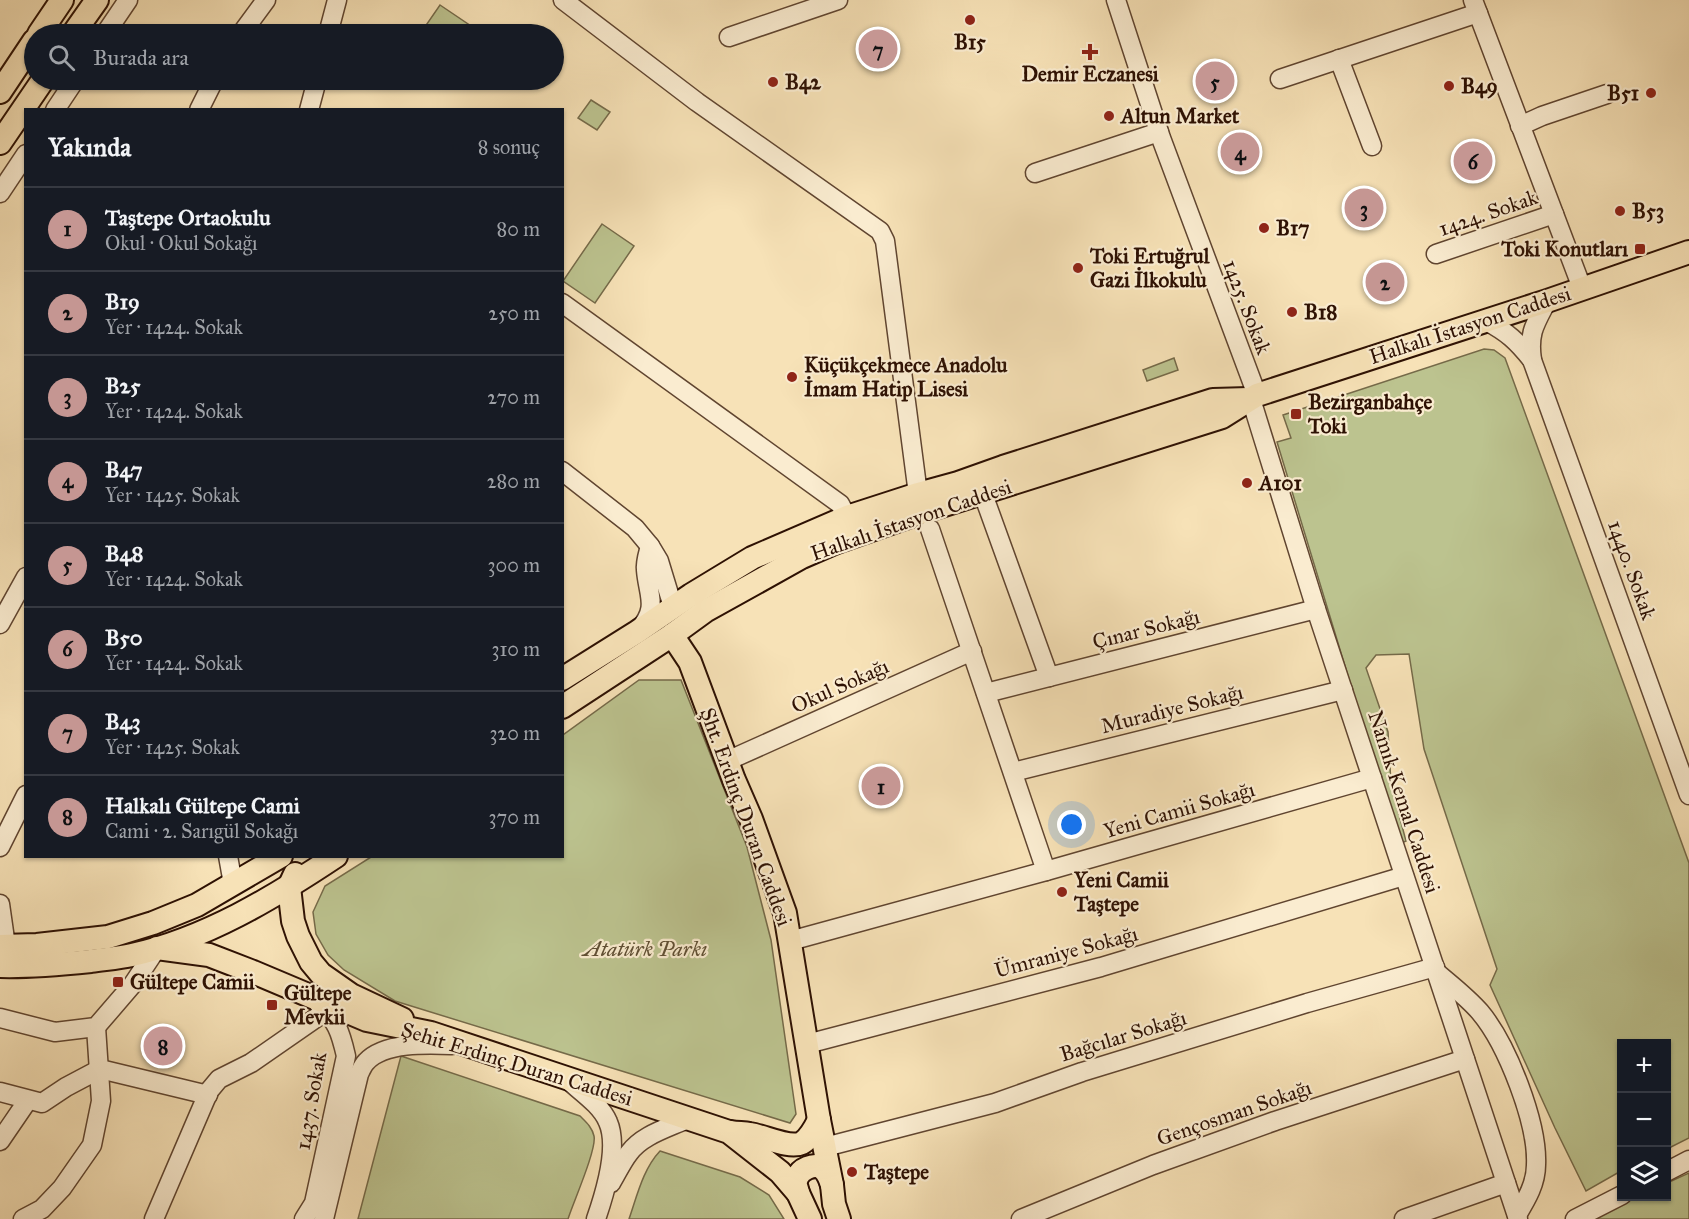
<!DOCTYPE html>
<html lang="tr">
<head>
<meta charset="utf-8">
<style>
	:root { --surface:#171b24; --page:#20242c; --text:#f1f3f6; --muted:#9ea1a6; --line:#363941; --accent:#c59692 }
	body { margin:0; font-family:"IM FELL Great Primer",serif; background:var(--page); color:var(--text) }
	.controls { position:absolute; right:18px; bottom:18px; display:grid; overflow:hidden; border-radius:0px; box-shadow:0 2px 4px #0004 }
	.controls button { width:54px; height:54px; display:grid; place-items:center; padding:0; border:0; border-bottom:2px solid var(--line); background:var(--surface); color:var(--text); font:30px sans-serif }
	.you { position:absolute; left:1072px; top:825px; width:21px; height:21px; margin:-15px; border:4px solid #fff; border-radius:50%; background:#1a73e8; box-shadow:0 0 0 9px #1a73e833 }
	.badge { display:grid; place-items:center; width:39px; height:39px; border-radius:50%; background:var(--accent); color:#111; font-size:20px; font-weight:700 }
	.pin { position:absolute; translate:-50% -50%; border:3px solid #fff; box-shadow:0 2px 6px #0006 }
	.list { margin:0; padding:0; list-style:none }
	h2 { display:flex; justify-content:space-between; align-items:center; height:78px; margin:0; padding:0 24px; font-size:26px }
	h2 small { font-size:20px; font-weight:400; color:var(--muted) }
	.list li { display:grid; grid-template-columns:39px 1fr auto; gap:18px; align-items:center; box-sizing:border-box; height:84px; padding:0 24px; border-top:2px solid var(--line) }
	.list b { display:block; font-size:22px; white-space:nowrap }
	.list p { margin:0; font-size:20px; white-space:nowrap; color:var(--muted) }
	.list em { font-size:20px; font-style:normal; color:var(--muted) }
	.icon { flex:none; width:33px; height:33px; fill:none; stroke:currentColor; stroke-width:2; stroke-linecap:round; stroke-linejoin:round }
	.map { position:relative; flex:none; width:1689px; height:1219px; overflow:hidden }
	.search { position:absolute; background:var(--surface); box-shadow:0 2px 4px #0004; left:24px; top:24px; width:540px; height:66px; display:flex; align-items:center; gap:15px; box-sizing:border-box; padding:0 21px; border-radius:33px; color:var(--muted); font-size:22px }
	.panel { position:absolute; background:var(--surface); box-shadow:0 2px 4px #0004; left:24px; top:108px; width:540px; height:750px; border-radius:0px }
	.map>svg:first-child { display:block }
	.green { fill:#bcc38f; stroke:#756a49; stroke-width:1.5 }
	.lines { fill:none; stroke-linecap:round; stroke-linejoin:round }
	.minor-casing { stroke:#604530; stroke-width:21 }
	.major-casing { stroke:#2e1103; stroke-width:26 }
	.minor { stroke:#faecd0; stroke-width:18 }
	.major { stroke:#f7e2b7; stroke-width:22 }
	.poi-dot { fill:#8f2418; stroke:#faecd0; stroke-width:2 }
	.labels { text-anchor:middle; stroke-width:4.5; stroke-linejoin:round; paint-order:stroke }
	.poi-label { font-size:21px; font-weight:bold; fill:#2e1103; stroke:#faecd0; text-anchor:start }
	.street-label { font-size:21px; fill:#2e1103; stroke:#faecd0 }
	.park-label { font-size:21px; font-style:italic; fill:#604f34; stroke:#faecd0 }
</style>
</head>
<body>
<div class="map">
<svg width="1689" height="1219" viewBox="0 0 1689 1219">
	<rect width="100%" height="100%" fill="#f7e2b7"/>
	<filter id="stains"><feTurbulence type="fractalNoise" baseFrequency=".00333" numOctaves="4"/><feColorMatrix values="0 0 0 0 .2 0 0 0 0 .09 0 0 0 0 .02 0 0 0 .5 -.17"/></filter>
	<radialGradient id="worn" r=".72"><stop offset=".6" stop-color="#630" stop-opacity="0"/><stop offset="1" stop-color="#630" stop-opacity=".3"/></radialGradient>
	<!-- green -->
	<g class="green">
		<polygon points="440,5 471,26 466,34 420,34"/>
		<polygon points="591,100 610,112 597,130 578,118"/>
		<polygon points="602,224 634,246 595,303 563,281"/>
		<polygon points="1484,349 1494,350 1505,358 1689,863 1689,1138 1667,1149 1666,1044 1622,1044 1621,1171 1586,1191 1555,1128 1490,985 1497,969 1424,749 1409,654 1376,655 1366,668 1388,732 1391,784 1406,841 1399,844 1277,442 1291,438 1283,415"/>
		<polygon points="1174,358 1178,370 1147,381 1143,370"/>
		<polygon points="639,680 681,680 747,847 771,940 796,1114 790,1123 395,1001 344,970 328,955 316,934 313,912 325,886 371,857 562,856 563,735"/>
		<path d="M401 1056 580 1116C586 1122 592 1127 594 1136 597 1149 573 1203 568 1219H358Z"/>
		<path d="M660 1151 740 1177 769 1195 784 1219H629C637 1196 643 1169 660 1151Z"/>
		<polygon points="1689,1173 1689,1219 1583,1219 1635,1197 1666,1196 1667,1183"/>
	</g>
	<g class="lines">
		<defs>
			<g id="minor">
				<polyline points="563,0 697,102 880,231 885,241 918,494"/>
				<polyline points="1116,0 1161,138 1257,395"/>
				<polyline points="1473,0 1582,288"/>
				<polyline points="105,34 128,0"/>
				<polyline points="241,34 266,0"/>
				<polyline points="328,34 337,0"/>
				<polyline points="729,37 838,0"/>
				<polyline points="1339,59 1372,146"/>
				<polyline points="1280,79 1478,13"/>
				<polyline points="55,110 75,80"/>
				<polyline points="199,110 214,80"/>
				<polyline points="309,110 317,80"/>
				<polyline points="1520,126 1542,116 1607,94"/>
				<polyline points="1035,173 1159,132"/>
				<polyline points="0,193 26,154"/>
				<polyline points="1436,254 1554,214"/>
				<path d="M1547 301C1535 324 1528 333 1532 360L1689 795"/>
				<polyline points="562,303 840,504 847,517"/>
				<path d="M1486 321C1507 332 1517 341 1532 360"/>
				<polyline points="1251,399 1316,609 1518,1219"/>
				<polyline points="562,471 635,528 650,546"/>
				<polyline points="983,494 1049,677"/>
				<polyline points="930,529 1046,871"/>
				<polyline points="0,624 26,577"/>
				<path d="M639 630C659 607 648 596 646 570 645 562 648 554 650 546L659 561 673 607"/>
				<polyline points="986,693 1316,609"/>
				<polyline points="727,761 972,651"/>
				<polyline points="1013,772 1343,690"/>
				<polyline points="0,847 26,795"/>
				<polyline points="228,856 233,884"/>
				<polyline points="0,904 6,946"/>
				<polyline points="790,941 1046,871 1372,778"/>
				<path d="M1436 972C1451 985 1467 997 1480 1012 1507 1044 1538 1123 1536 1165 1536 1184 1526 1200 1517 1215"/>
				<polyline points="0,1018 55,1032 96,1027 133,984 157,948"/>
				<polyline points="807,1044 1101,967 1404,876"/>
				<path d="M568 1080C581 1092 601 1105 608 1122 619 1147 605 1193 596 1219"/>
				<polyline points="0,1092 42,1103 66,1087 100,1069 208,1095"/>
				<polyline points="0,1141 28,1100"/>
				<polyline points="825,1147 995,1103 1082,1072 1307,1003 1435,967"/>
				<polyline points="1666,1172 1689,1160"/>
				<path d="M611 1183C617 1173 622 1162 629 1153 642 1135 668 1128 687 1119"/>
				<polyline points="23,1219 42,1209 62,1188 92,1145 101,1101 96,1027"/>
				<polyline points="154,1219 209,1091 219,1079 251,1063 326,1011"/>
				<path d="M304 1219 314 1203 346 1056C340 1030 337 1022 318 1003"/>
				<path d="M324 1219 359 1074C361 1070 363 1065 366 1062 384 1042 428 1044 452 1045"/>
				<polyline points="1021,1219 1153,1165 1275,1121 1465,1059"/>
				<polyline points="1404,1219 1506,1183"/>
				<polyline points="1575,1219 1622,1195"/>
			</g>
			<g id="major">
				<polyline points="39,34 62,0"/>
				<polyline points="73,34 97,0"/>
				<polyline points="0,92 34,41"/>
				<polyline points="0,143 43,80"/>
				<polyline points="672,635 690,662 734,780 751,819 785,913 819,1120 832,1185 834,1204 839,1219"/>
				<polyline points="562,679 637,632 691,595 752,558 847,517 918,494 958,483 1003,467 1213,400 1249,399"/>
				<polyline points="562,707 672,635 705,611 802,557 834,543 925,511 1222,417 1257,395 1547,301 1689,252"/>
				<polyline points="295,874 289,887 293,921 298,936 311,962 321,974 351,995 402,1019"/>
				<polyline points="0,946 37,945 108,937 153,923 197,905 281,856"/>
				<polyline points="157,948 209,955 253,972 367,1020 431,1033 729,1132 780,1172 798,1193 810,1219"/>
				<path d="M0 966C31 967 61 964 91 961 104 959 118 958 132 955 205 939 273 898 336 856"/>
				<path d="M731 1132C737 1133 744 1133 750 1134 764 1136 789 1149 802 1143 810 1138 815 1128 819 1120"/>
				<path d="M798 1193C797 1188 794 1182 797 1178 800 1169 814 1163 822 1168 828 1172 830 1179 832 1185"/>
			</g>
		</defs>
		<!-- minor casing -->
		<use href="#minor" class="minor-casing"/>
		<!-- major casing -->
		<use href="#major" class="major-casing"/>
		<!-- minor -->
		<use href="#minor" class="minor"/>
		<!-- major -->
		<use href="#major" class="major"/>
	</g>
	<!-- markers -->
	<g class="poi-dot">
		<circle cx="970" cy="20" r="6"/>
		<path d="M1087 43h6v6h6v6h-6v6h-6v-6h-6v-6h6z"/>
		<circle cx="773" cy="82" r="6"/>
		<circle cx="1449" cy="86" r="6"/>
		<circle cx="1651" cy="93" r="6"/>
		<circle cx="1109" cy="116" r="6"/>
		<circle cx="1620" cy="211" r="6"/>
		<circle cx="1264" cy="228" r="6"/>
		<rect x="1634" y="243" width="12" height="12" rx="3"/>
		<circle cx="1078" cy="268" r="6"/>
		<circle cx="1292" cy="312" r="6"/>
		<circle cx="792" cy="377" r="6"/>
		<rect x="1290" y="408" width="12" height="12" rx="3"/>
		<circle cx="1247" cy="483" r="6"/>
		<circle cx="1062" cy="892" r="6"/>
		<rect x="112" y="976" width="12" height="12" rx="3"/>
		<rect x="266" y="999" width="12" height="12" rx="3"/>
		<circle cx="852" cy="1172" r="6"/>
	</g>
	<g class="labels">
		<!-- poi labels -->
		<g class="poi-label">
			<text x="970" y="49" text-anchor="middle">B15</text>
			<text x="1090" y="81" text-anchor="middle">Demir Eczanesi</text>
			<text x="785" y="89">B42</text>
			<text x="1461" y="93">B49</text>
			<text x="1639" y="100" text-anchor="end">B51</text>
			<text x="1121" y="123">Altun Market</text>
			<text x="1632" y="218">B53</text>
			<text x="1276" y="235">B17</text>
			<text x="1628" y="256" text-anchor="end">Toki Konutları</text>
			<text x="1090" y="263">Toki Ertuğrul<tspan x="1090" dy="24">Gazi İlkokulu</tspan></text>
			<text x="1304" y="319">B18</text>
			<text x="804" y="372">Küçükçekmece Anadolu<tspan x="804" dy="24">İmam Hatip Lisesi</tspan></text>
			<text x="1308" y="409">Bezirganbahçe<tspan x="1308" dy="24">Toki</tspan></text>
			<text x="1259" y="490">A101</text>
			<text x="1074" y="887">Yeni Camii<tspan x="1074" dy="24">Taştepe</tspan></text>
			<text x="130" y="989">Gültepe Camii</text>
			<text x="284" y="1000">Gültepe<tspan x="284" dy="24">Mevkii</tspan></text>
			<text x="864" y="1179">Taştepe</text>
		</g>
		<!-- street labels -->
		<g class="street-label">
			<text transform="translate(1488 213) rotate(-19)" y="7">1424. Sokak</text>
			<text transform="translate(1247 307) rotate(69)" y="7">1425. Sokak</text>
			<text transform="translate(1470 325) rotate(-18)" y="7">Halkalı İstasyon Caddesi</text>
			<text transform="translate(911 520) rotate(-19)" y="7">Halkalı İstasyon Caddesi</text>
			<text transform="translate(1632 570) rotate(70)" y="7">1440. Sokak</text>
			<text transform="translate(1146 629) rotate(-14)" y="7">Çınar Sokağı</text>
			<text transform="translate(840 686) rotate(-24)" y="7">Okul Sokağı</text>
			<text transform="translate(1172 709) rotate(-14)" y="7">Muradiye Sokağı</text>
			<text transform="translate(1404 802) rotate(72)" y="7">Namık Kemal Caddesi</text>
			<text transform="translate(1179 810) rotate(-16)" y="7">Yeni Camii Sokağı</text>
			<text transform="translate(746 817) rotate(70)" y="7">Şht. Erdinç Duran Caddesi</text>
			<text transform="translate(1066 952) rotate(-15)" y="7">Ümraniye Sokağı</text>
			<text transform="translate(1123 1036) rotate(-17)" y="7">Bağcılar Sokağı</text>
			<text transform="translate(517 1064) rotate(17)" y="7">Şehit Erdinç Duran Caddesi</text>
			<text transform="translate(311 1101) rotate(-80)" y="7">1437. Sokak</text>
			<text transform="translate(1234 1113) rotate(-19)" y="7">Gençosman Sokağı</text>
		</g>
		<!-- park labels -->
		<g class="park-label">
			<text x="645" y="956">Atatürk Parkı</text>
		</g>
	</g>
	<rect width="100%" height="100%" filter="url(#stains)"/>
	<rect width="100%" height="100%" fill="url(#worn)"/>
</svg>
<div class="controls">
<button>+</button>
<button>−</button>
<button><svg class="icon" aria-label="layers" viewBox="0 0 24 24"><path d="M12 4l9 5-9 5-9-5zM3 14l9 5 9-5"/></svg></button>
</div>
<div class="you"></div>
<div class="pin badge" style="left:881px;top:786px">1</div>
<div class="pin badge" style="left:1385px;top:282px">2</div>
<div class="pin badge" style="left:1364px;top:208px">3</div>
<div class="pin badge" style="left:1240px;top:152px">4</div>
<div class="pin badge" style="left:1215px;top:81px">5</div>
<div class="pin badge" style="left:1473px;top:161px">6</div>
<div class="pin badge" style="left:878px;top:49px">7</div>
<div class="pin badge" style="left:163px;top:1046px">8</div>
<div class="search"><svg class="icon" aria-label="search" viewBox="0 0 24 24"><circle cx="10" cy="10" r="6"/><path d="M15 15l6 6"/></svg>Burada ara</div>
<section class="panel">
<h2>Yakında<small>8 sonuç</small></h2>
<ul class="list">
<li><span class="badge">1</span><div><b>Taştepe Ortaokulu</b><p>Okul · Okul Sokağı</p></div><em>80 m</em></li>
<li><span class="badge">2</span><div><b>B19</b><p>Yer · 1424. Sokak</p></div><em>250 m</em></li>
<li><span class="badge">3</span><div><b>B25</b><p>Yer · 1424. Sokak</p></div><em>270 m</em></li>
<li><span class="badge">4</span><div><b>B47</b><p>Yer · 1425. Sokak</p></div><em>280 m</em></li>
<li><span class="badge">5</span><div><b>B48</b><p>Yer · 1424. Sokak</p></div><em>300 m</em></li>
<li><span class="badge">6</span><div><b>B50</b><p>Yer · 1424. Sokak</p></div><em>310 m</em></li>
<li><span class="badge">7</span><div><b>B43</b><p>Yer · 1425. Sokak</p></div><em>320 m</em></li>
<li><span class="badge">8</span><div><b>Halkalı Gültepe Cami</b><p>Cami · 2. Sarıgül Sokağı</p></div><em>370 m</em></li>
</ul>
</section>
</div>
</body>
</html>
